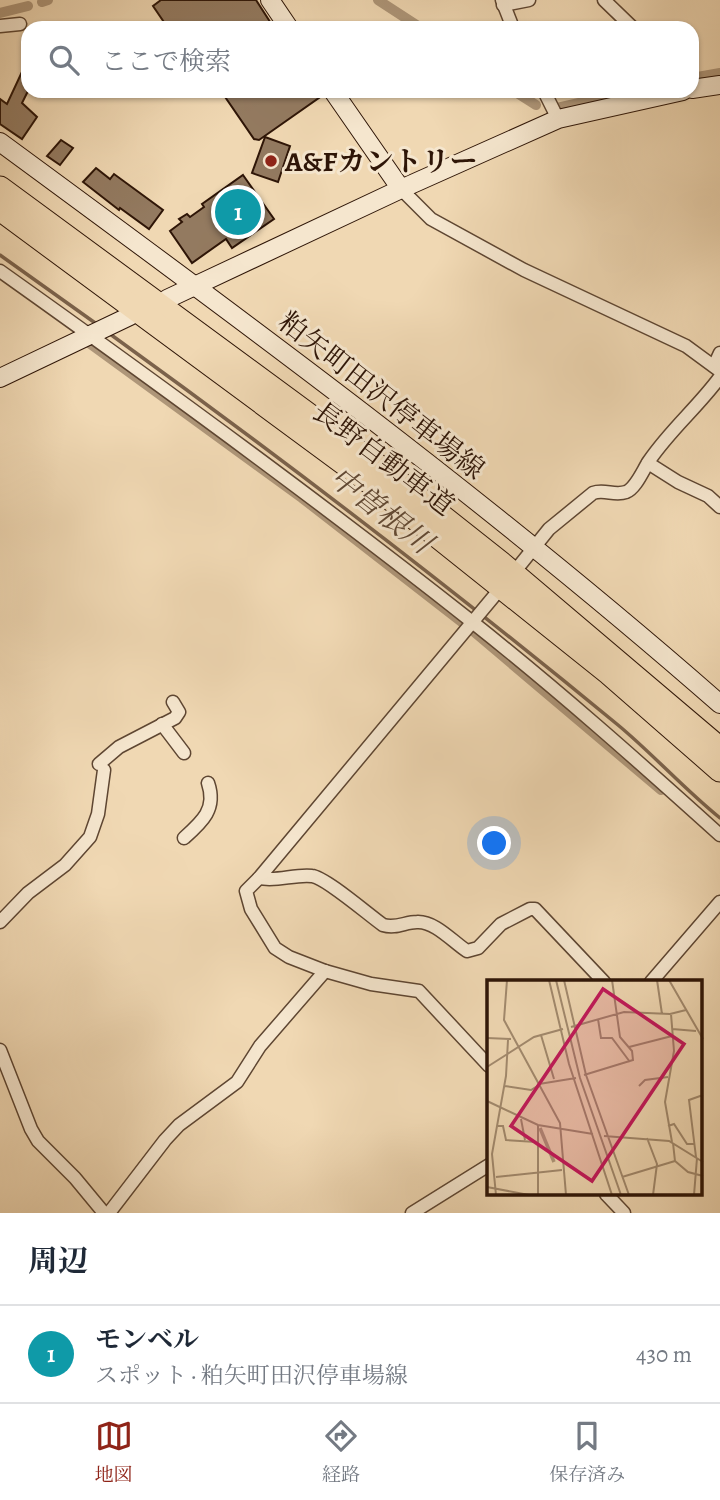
<!DOCTYPE html>
<html lang="ja">
<head>
<meta charset="utf-8">
<style>
	:root { --surface:#fff; --page:#f2f2f3; --text:#1f2937; --muted:#747a83; --line:#e0e1e3; --accent:#8f2418 }
	body { margin:0; font-family:Alegreya,"Noto Serif JP",serif; background:var(--page); color:var(--text) }
	.you { position:absolute; left:495px; top:844px; width:24px; height:24px; margin:-18px; border:5px solid #fff; border-radius:50%; background:#1a73e8; box-shadow:0 0 0 10px #1a73e833 }
	.badge { display:grid; place-items:center; width:46px; height:46px; border-radius:50%; background:var(--accent); color:#fff; font-size:23px; font-weight:700 }
	.pin { position:absolute; translate:-50% -50%; border:4px solid #fff; box-shadow:0 2px 7px #0006 }
	.list { margin:0; padding:0; list-style:none }
	h2 { display:flex; justify-content:space-between; align-items:center; height:91px; margin:0; padding:0 28px; font-size:30px }
	h2 small { font-size:23px; font-weight:400; color:var(--muted) }
	.list li { display:grid; grid-template-columns:46px 1fr auto; gap:21px; align-items:center; box-sizing:border-box; height:98px; padding:0 28px; border-top:2px solid var(--line) }
	.list b { display:block; font-size:26px; white-space:nowrap }
	.list p { margin:0; font-size:23px; white-space:nowrap; color:var(--muted) }
	.list em { font-size:23px; font-style:normal; color:var(--muted) }
	.icon { flex:none; width:38px; height:38px; fill:none; stroke:currentColor; stroke-width:2; stroke-linecap:round; stroke-linejoin:round }
	.map { position:relative; flex:none; width:720px; height:1213px; overflow:hidden }
	.search { position:absolute; background:var(--surface); box-shadow:0 2px 5px #0004; left:21px; right:21px; top:21px; height:77px; display:flex; align-items:center; gap:18px; box-sizing:border-box; padding:0 24px; border-radius:21px; color:var(--muted); font-size:26px }
	.sheet { height:189px; background:var(--surface) }
	nav { display:flex; justify-content:space-around; align-items:center; box-sizing:border-box; height:98px; border-top:2px solid var(--line); background:var(--surface); font-size:19px; color:var(--muted) }
	nav a { display:grid; justify-items:center; gap:4px }
	nav .on { color:var(--accent) }
	.map>svg:first-child { display:block }
	.lines { fill:none; stroke-linecap:round; stroke-linejoin:round }
	.stream { stroke:#7b624b; stroke-width:3.5 }
	.canal { stroke:#ae9679; stroke-width:10 }
	.building { fill:#937a60; stroke:#2e1507; stroke-width:2 }
	.street-casing { stroke:#5e4632; stroke-width:15 }
	.secondary-casing { stroke:#2e1507; stroke-width:20 }
	.highway-casing { stroke:#2e1507; stroke-width:25 }
	.street { stroke:#f5e6ce; stroke-width:12 }
	.secondary { stroke:#f5e6ce; stroke-width:18 }
	.highway { stroke:#f0d8b3; stroke-width:23 }
	.poi-dot { fill:#8f2418; stroke:#f5e6ce; stroke-width:2.5 }
	.labels { text-anchor:middle; stroke-width:6; stroke-linejoin:round; paint-order:stroke }
	.poi-label { font-size:28px; font-weight:bold; fill:#2e1507; stroke:#f5e6ce; text-anchor:start }
	.street-label { font-size:28px; fill:#2e1507; stroke:#f5e6ce }
	.water-label { font-size:30px; font-style:italic; fill:#614935; stroke:#f5e6ce }
	.inset-river { fill:none; stroke:#ae9679; stroke-width:3.5 }
	.inset-road { fill:none; stroke:#a28a6e; stroke-width:2 }
	.view { fill:#c2185b; fill-opacity:0.15; stroke:#c2185b; stroke-width:3.5 }
	.inset-edge { fill:none; stroke:#2e1507; stroke-width:3.5 }
</style>
</head>
<body>
<div class="map">
<svg width="720" height="1213" viewBox="0 0 720 1213">
	<rect width="100%" height="100%" fill="#f0d8b3"/>
	<filter id="stains"><feTurbulence type="fractalNoise" baseFrequency=".00286" numOctaves="4"/><feColorMatrix values="0 0 0 0 .2 0 0 0 0 .09 0 0 0 0 .02 0 0 0 .5 -.17"/></filter>
	<radialGradient id="worn" r=".72"><stop offset=".6" stop-color="#630" stop-opacity="0"/><stop offset="1" stop-color="#630" stop-opacity=".3"/></radialGradient>
	<g class="lines">
		<!-- stream -->
		<g class="stream">
			<polyline points="0,255 98,325"/>
			<path d="M110 334C283 459 453 589 618 725 654 755 684 789 720 818"/>
		</g>
		<!-- canal -->
		<g class="canal">
			<polyline points="378,0 421,28"/>
			<polyline points="42,2 48,0"/>
			<polyline points="0,13 28,6"/>
			<polyline points="692,78 720,73"/>
			<polyline points="514,91 536,105"/>
			<polyline points="557,108 632,91"/>
			<polyline points="89,343 302,498 463,623"/>
			<polyline points="473,631 661,790"/>
		</g>
	</g>
	<!-- building -->
	<g class="building">
		<polygon points="161,0 256,0 274,28 168,28 153,6"/>
		<polygon points="28,59 28,91 22,103 37,117 22,139 0,124 0,99 7,104"/>
		<polygon points="221,91 322,91 323,95 259,140 254,139"/>
		<polygon points="265,137 290,146 278,182 252,173"/>
		<polygon points="61,140 73,148 60,165 47,156"/>
		<polygon points="96,168 110,179 114,174 163,210 149,229 120,208 119,210 83,182"/>
		<polygon points="243,175 274,219 232,248 226,239 192,263 170,231 182,222 179,219 187,214 190,217 204,207 202,204"/>
	</g>
	<g class="lines">
		<defs>
			<g id="street">
				<polyline points="502,0 513,28"/>
				<polyline points="604,0 633,28"/>
				<polyline points="503,5 529,0"/>
				<polyline points="0,26 20,24"/>
				<polyline points="544,91 558,119"/>
				<polyline points="401,189 431,219 524,270 686,346 720,371"/>
				<path d="M0 271C159 384 318 500 471 621 557 689 639 762 720 835"/>
				<polyline points="714,366 720,353"/>
				<polyline points="648,463 678,482 708,496 720,507"/>
				<path d="M520 565 549 529 593 493C604 489 615 496 626 492 636 488 643 470 649 461 670 430 698 407 720 377"/>
				<polyline points="162,724 184,753"/>
				<polyline points="99,764 119,747 175,718 179,712 173,702"/>
				<path d="M184 838C202 822 217 809 208 783"/>
				<path d="M259 878C277 882 294 874 312 876 325 877 370 916 383 925 396 929 405 922 417 922 435 921 453 942 467 951L478 948 501 924 530 909H535L604 982"/>
				<polyline points="0,922 28,893 65,865 90,837 98,814 104,770"/>
				<polyline points="651,982 720,902"/>
				<polyline points="0,1050 31,1129 38,1141 75,1178 104,1213"/>
				<polyline points="489,1066 419,991 371,984 325,971 289,957 275,948 251,909 246,891 259,878 495,595"/>
				<polyline points="606,1194 624,1213"/>
				<polyline points="109,1213 165,1140 179,1125 237,1082 260,1046 325,971"/>
				<polyline points="412,1213 489,1165"/>
			</g>
			<g id="secondary">
				<polyline points="270,0 289,28"/>
				<polyline points="692,89 720,85"/>
				<polyline points="333,91 401,189"/>
				<path d="M0 142C245 322 491 503 720 704"/>
				<polyline points="167,299 401,189 558,119 683,91"/>
				<polyline points="0,378 130,316"/>
			</g>
			<g id="highway">
				<polyline points="0,188 382,469 503,565 720,749"/>
				<polyline points="0,209 371,483 609,673 720,770"/>
			</g>
		</defs>
		<!-- street casing -->
		<use href="#street" class="street-casing"/>
		<!-- secondary casing -->
		<use href="#secondary" class="secondary-casing"/>
		<!-- highway casing -->
		<use href="#highway" class="highway-casing"/>
		<!-- street -->
		<use href="#street" class="street"/>
		<!-- secondary -->
		<use href="#secondary" class="secondary"/>
		<!-- highway -->
		<use href="#highway" class="highway"/>
	</g>
	<!-- markers -->
	<circle class="poi-dot" cx="271" cy="161" r="7"/>
	<g class="labels">
		<!-- poi labels -->
		<g class="poi-label">
			<text x="285" y="171">A&amp;Fカントリー</text>
		</g>
		<!-- street labels -->
		<g class="street-label">
			<text transform="translate(382 395) rotate(38)" y="10">粕矢町田沢停車場線</text>
			<text transform="translate(384 458) rotate(37)" y="10">長野自動車道</text>
		</g>
		<!-- water labels -->
		<g class="water-label">
			<text transform="translate(381 510) rotate(38)" y="10">中曽根川</text>
		</g>
	</g>
	<!-- overview -->
	<g transform="translate(487 980)">
		<rect width="215" height="215" fill="#f0d8b3"/>
		<path class="inset-river" d="M53 148 67 182"/>
		<path class="inset-road" d="M20 0 17 40 73 143 79 215M62 0 82 84 125 215M69 0 93 98 134 215M77 0 99 95 142 215M170 0 175 34M182 0 216 59M184 34 187 71 178 122 185 162M111 39 114 58H125L143 82M84 47 137 32 183 34 199 30M185 49 209 51M54 55 67 99M0 58 24 59M142 67 185 56M0 87 47 57 76 49M97 95 146 80 145 71 133 57 125 0M52 104 89 98M18 106 44 110 52 105M152 106 158 100 181 97M0 121 51 145 106 154M34 139 38 160M11 146H16L19 160 49 162M181 146 187 144 200 164H207M117 156 182 161 216 182M160 158 170 184 166 215M186 163 188 181 201 192 216 196M209 177 202 120 216 115M9 197 75 190M135 197 188 181M0 207 42 215M9 215 5 174 19 96 21 60M51 215V145M207 215 210 178"/>
		<path class="view" d="M116 9 197 64 105 201 24 146Z"/>
		<rect width="215" height="215" class="inset-edge"/>
	</g>
	<rect width="100%" height="100%" filter="url(#stains)"/>
	<rect width="100%" height="100%" fill="url(#worn)"/>
</svg>
<div class="you"></div>
<div class="pin badge" style="left:238px;top:212px;background:#0f9aa8">1</div>
<div class="search"><svg class="icon" aria-label="search" viewBox="0 0 24 24"><circle cx="10" cy="10" r="6"/><path d="M15 15l6 6"/></svg>ここで検索</div>
</div>
<section class="sheet">
<h2>周辺<small></small></h2>
<ul class="list">
<li><span class="badge" style="background:#0f9aa8">1</span><div><b>モンベル</b><p>スポット · 粕矢町田沢停車場線</p></div><em>430 m</em></li>
</ul>
</section>
<nav>
<a class="on"><svg class="icon" aria-label="map" viewBox="0 0 24 24"><path d="M3 6l6-2 6 2 6-2v14l-6 2-6-2-6 2zM9 4v14M15 6v14"/></svg>地図</a>
<a><svg class="icon" aria-label="directions" viewBox="0 0 24 24"><path d="M12 3l9 9-9 9-9-9zM9 14v-3h6M13 9l2 2-2 2"/></svg>経路</a>
<a><svg class="icon" aria-label="saved" viewBox="0 0 24 24"><path d="M7 4h10v16l-5-4-5 4z"/></svg>保存済み</a>
</nav>
</body>
</html>
